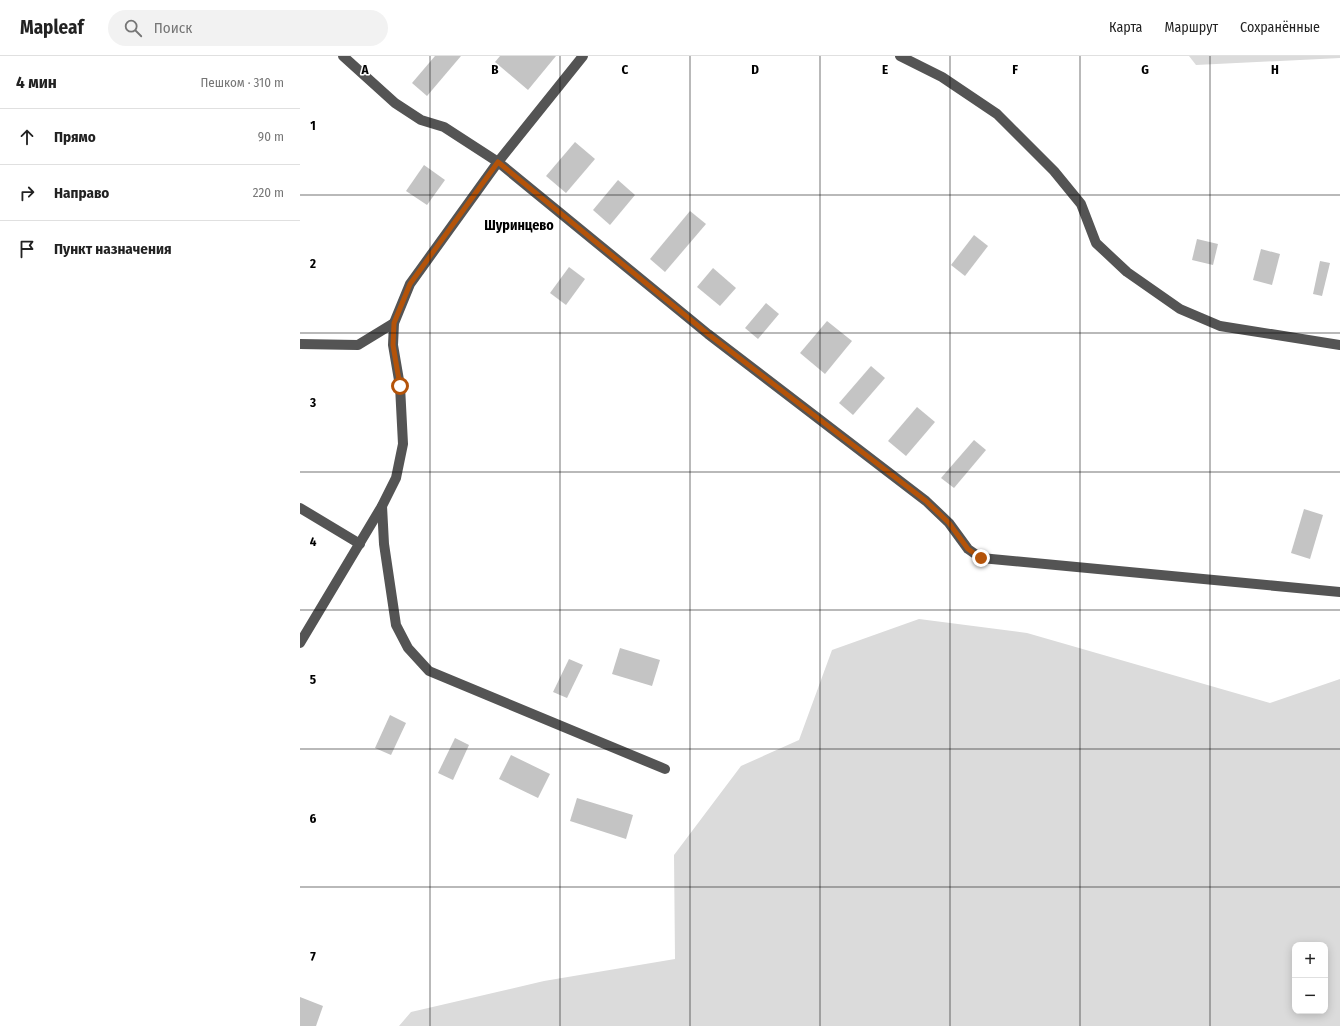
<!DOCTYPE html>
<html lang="ru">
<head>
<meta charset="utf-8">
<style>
	:root { --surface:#fff; --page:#f2f2f2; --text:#222; --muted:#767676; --line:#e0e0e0 }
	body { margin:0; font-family:"Fira Sans Condensed",sans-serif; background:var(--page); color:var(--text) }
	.controls { position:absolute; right:12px; bottom:12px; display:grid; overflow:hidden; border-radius:8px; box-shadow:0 2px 10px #0003 }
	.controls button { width:36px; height:36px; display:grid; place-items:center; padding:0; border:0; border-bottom:1px solid var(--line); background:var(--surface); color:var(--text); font:20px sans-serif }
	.stop { position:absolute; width:12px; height:12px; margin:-9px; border:3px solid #b45309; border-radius:50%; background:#fff }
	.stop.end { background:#b45309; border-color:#fff; box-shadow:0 1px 4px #0008 }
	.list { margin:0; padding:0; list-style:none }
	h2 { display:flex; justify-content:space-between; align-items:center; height:52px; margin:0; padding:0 16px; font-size:17px }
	h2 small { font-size:13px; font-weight:400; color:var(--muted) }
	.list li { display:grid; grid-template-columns:26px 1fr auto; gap:12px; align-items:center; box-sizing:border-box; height:56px; padding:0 16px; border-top:1px solid var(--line) }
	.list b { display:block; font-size:15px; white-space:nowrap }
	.list em { font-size:13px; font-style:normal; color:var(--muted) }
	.icon { flex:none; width:22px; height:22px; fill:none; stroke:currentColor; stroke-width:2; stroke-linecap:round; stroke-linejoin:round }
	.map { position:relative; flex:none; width:1040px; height:970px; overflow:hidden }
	header { display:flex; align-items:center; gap:24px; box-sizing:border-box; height:56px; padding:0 20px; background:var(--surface); border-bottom:1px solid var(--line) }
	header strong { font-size:19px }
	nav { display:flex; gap:22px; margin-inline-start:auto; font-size:14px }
	.search { width:280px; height:36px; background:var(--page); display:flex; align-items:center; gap:10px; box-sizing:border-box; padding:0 14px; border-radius:22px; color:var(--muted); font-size:15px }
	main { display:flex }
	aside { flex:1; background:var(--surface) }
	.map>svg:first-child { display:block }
	.green { fill:#dbdbdb; fill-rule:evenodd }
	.building { fill:#c4c4c4 }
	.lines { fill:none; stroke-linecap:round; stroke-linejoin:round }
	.minor { stroke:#545454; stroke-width:10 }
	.route { stroke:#b45309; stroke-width:5 }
	.grid { fill:none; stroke:#000; stroke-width:1; stroke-opacity:0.55 }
	.labels { text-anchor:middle; stroke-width:3; stroke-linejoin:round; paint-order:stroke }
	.quarter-label { font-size:14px; font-weight:bold; fill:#000; stroke:#fff }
	.grid-label { font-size:13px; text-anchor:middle; font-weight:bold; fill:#000; stroke:#fff; stroke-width:3; stroke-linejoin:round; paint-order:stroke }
</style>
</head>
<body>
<header>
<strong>Mapleaf</strong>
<div class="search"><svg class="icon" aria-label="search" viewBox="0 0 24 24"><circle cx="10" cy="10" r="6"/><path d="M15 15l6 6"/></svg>Поиск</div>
<nav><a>Карта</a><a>Маршрут</a><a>Сохранённые</a></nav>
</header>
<main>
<aside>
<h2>4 мин<small>Пешком · 310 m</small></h2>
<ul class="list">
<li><svg class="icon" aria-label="ahead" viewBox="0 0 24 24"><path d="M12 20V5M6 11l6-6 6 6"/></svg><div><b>Прямо</b></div><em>90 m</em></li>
<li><svg class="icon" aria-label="right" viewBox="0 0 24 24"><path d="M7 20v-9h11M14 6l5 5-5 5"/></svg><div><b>Направо</b></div><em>220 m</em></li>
<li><svg class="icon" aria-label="arrive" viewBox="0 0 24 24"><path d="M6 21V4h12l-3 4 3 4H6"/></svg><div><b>Пункт назначения</b></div></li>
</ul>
</aside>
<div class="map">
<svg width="1040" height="970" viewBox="0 0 1040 970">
	<rect width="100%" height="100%" fill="#fff"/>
	<!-- green -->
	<g class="green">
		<polygon points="889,0 1040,0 1040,2 896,9"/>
		<path d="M619 563 727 577 970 647 1040 623V970H99L111 956 244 925 375 903 374 799 441 710 499 684 532 594ZM995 889H1025V955H995Z"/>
	</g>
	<!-- building -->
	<g class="building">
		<polygon points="135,0 161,0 127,40 112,27"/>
		<polygon points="200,0 256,0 228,34 195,6"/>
		<polygon points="275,86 295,103 266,137 246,120"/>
		<polygon points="124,109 145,124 127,149 106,135"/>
		<polygon points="318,124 335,139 310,169 293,154"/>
		<polygon points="390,155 406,168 365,216 350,203"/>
		<polygon points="674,179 688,190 665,220 651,209"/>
		<polygon points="897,183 918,188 913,209 892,204"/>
		<polygon points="961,193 980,198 972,229 953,224"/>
		<polygon points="1020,205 1030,207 1022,240 1013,238"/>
		<polygon points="269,211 285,223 266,249 250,237"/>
		<polygon points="413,212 436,232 420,250 397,231"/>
		<polygon points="466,247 479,258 458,283 445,272"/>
		<polygon points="527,265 552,285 525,318 500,297"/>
		<polygon points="571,310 585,322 553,359 539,347"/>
		<polygon points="617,351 635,366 606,400 588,385"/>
		<polygon points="674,384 686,394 654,432 641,422"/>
		<polygon points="1004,453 1023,459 1010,503 991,497"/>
		<polygon points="320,592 360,604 352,630 312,618"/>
		<polygon points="269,603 283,609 267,642 253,636"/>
		<polygon points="90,659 106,667 91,699 75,692"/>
		<polygon points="155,682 169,689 153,724 138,717"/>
		<polygon points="211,699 250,718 238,742 199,723"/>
		<polygon points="277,742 333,759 326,783 270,765"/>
		<polygon points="0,941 23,950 16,970 0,970"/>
	</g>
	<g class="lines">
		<!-- minor -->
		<g class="minor">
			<polyline points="43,0 95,47 121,64 144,71 198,106 408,278 626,445 649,467 668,493 681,502 1040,536"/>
			<polyline points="600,0 642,21 697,58 754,115 781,148 796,187 827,216 880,253 920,270 1040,289"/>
			<polyline points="0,288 58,289 94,267"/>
			<polyline points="82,450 84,488 96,569 108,592 129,615 365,713"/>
			<polyline points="0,452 60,488"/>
			<polyline points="0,587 82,450 96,422 103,388 100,330 93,289 94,267 110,228 198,106 283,0"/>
		</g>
	</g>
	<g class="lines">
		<!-- route -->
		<polyline class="route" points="100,330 93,289 94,267 110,228 198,106 408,278 626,445 649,467 668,493 681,502"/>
	</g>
	<!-- grid -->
	<path class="grid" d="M130 0V970M260 0V970M390 0V970M520 0V970M650 0V970M780 0V970M910 0V970M0 139H1040M0 277H1040M0 416H1040M0 554H1040M0 693H1040M0 831H1040"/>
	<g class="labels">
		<!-- quarter labels -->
		<g class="quarter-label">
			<text x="219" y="174">Шуринцево</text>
		</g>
	</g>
	<g class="grid-label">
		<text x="65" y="18">A</text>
		<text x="195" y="18">B</text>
		<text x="325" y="18">C</text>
		<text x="455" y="18">D</text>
		<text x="585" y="18">E</text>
		<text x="715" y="18">F</text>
		<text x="845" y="18">G</text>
		<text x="975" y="18">H</text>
		<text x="13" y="74">1</text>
		<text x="13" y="212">2</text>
		<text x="13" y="351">3</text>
		<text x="13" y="490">4</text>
		<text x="13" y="628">5</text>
		<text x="13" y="767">6</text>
		<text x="13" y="905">7</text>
	</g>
</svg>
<div class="controls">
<button>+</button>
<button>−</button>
</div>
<div class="stop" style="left:100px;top:330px"></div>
<div class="stop end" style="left:681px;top:502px"></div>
</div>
</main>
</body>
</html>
